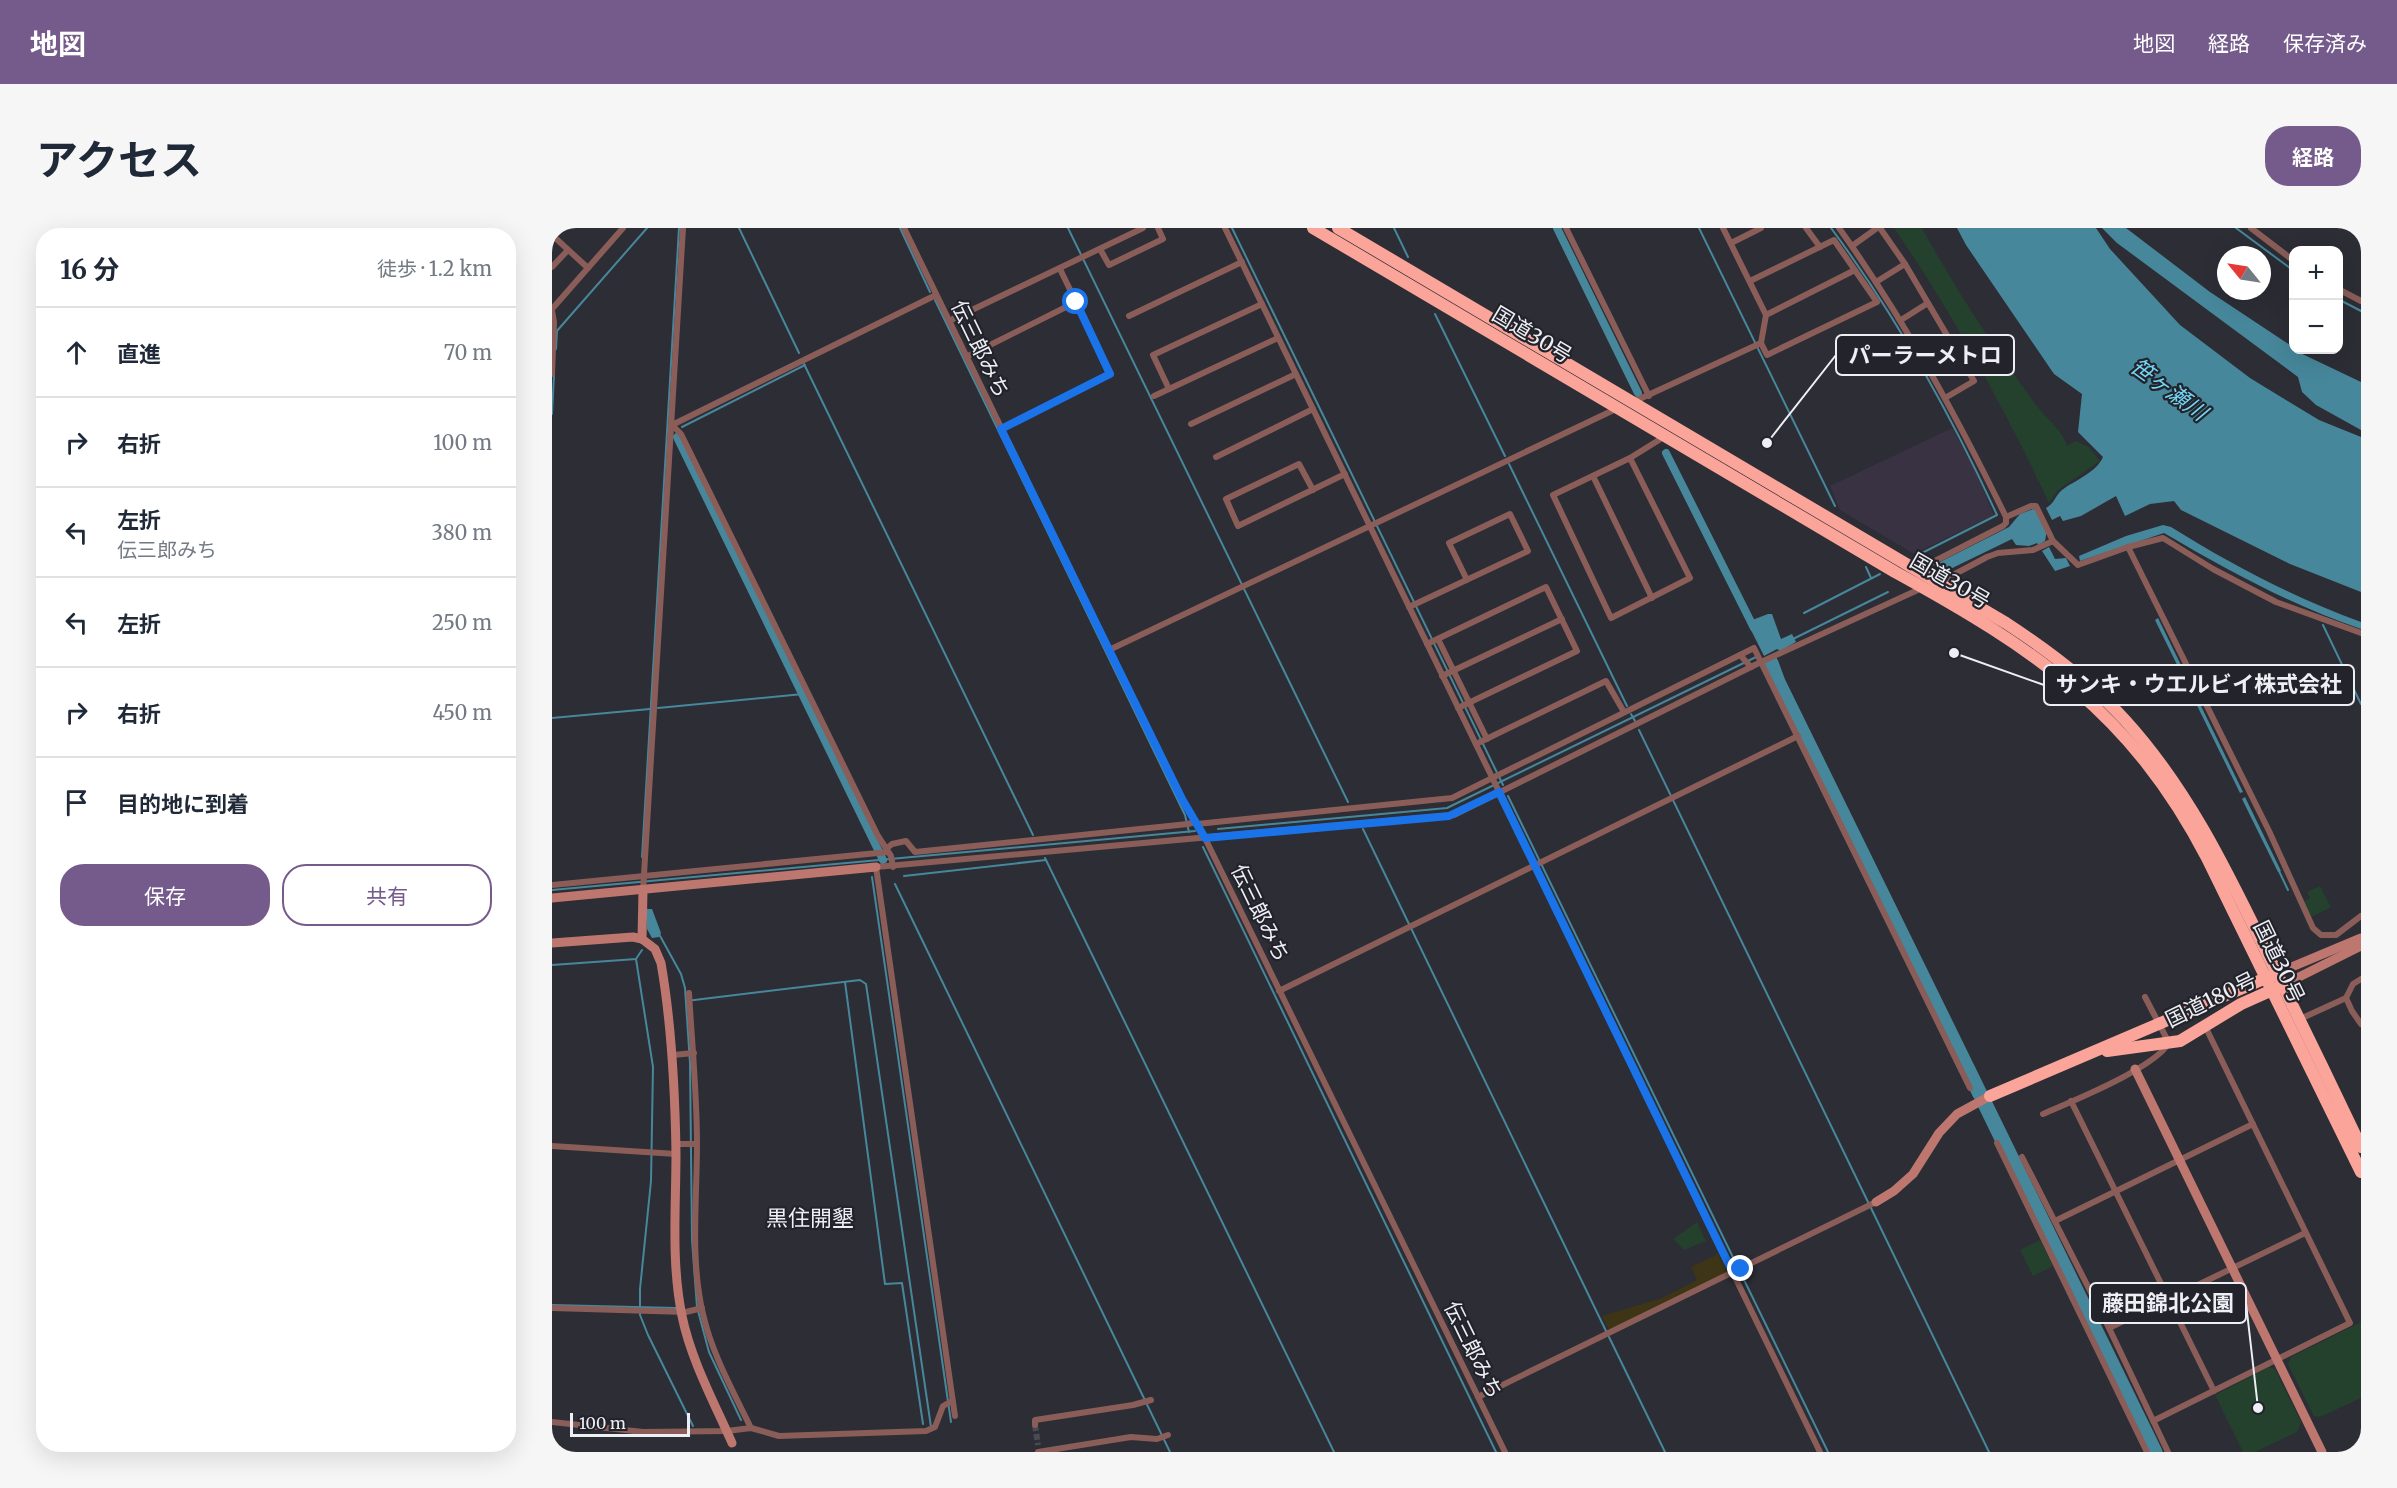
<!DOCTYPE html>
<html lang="ja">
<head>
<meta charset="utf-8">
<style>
	:root { --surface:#fff; --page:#f6f6f7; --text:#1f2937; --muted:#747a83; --line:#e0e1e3; --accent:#755b8b }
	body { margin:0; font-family:Merriweather,"Noto Sans JP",serif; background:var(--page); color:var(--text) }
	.controls { position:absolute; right:18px; top:18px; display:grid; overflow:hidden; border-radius:12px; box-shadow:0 6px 24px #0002 }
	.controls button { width:54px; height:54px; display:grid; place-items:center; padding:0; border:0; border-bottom:2px solid var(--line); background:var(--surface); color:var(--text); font:30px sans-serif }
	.compass { position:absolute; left:1665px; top:18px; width:54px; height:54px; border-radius:50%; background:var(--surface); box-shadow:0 6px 24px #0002; rotate:300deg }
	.scale { position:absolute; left:18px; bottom:15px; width:120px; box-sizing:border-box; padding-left:6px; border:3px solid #eeeff4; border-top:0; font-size:16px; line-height:21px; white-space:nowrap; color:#eeeff4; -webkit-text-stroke:4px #22232b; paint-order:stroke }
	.stop { position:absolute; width:18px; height:18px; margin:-14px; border:4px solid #1a73e8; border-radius:50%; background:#fff }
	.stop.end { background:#1a73e8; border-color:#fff; box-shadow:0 2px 6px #0008 }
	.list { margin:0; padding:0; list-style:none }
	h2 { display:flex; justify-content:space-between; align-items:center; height:78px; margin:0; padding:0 24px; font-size:26px }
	h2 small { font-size:20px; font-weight:400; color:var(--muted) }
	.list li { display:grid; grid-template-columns:39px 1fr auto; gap:18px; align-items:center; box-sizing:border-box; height:90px; padding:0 24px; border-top:2px solid var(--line) }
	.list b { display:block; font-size:22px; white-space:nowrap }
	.list p { margin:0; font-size:20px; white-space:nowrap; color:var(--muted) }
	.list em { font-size:20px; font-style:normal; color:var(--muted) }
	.actions { display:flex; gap:12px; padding:18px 24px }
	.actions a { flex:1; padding:14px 0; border:2px solid var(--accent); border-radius:24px; text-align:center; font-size:21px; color:var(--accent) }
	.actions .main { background:var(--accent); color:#fff }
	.icon { flex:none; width:33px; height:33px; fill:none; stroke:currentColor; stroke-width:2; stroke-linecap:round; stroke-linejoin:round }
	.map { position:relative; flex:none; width:1809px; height:1224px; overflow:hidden; border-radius:24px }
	header { display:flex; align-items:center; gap:36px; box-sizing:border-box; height:84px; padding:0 30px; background:var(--accent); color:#fff }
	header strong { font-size:28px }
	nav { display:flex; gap:33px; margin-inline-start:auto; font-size:21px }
	.intro { display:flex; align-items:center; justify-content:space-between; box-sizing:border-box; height:144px; padding:0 36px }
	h1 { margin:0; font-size:42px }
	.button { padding:15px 27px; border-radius:24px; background:var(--accent); color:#fff; font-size:21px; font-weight:700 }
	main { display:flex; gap:36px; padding:0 36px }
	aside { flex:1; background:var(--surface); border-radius:24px; box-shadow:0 6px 24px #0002 }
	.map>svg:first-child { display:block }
	.commercial { fill:#383242 }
	.green { fill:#23412c }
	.sand { fill:#3d3515 }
	.water { fill:#47879b }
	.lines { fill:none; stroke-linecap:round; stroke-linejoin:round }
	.stream { stroke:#47879b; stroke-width:2 }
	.canal { stroke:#47879b; stroke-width:8 }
	.river { stroke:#47879b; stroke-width:15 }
	.street-tunnel { stroke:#494a52; stroke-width:6; stroke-dasharray:6 3; stroke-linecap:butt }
	.street { stroke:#8a5d58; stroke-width:6 }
	.secondary { stroke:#bd776f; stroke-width:9 }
	.highway { stroke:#fba499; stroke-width:12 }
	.route { stroke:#1a73e8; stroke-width:8 }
	.labels { text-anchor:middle; stroke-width:4.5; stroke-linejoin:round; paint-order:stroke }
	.street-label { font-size:21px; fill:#eeeff4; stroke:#22232b }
	.water-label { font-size:22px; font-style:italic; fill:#73d6f4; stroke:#22232b }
	.neighbourhood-label { font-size:22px; fill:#eeeff4; stroke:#22232b }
	.leader { fill:none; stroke:#eeeff4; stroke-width:2 }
	.callout-dot { fill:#eeeff4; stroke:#22232b; stroke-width:2 }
	.callout { fill:#22232b; stroke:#eeeff4; stroke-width:2 }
	.callout-label { font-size:22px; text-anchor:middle; font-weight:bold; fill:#eeeff4 }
</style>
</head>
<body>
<header>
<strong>地図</strong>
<nav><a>地図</a><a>経路</a><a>保存済み</a></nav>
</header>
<div class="intro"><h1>アクセス</h1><a class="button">経路</a></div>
<main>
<aside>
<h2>16 分<small>徒歩 · 1.2 km</small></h2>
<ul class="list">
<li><svg class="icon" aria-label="ahead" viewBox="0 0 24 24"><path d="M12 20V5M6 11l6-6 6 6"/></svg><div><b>直進</b></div><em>70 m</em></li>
<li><svg class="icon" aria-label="right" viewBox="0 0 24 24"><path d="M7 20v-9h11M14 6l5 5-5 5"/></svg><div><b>右折</b></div><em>100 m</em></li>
<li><svg class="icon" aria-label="left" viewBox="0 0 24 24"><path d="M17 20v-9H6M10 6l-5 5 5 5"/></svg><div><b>左折</b><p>伝三郎みち</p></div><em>380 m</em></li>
<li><svg class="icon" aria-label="left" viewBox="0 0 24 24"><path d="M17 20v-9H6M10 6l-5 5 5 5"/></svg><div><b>左折</b></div><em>250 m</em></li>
<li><svg class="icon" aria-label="right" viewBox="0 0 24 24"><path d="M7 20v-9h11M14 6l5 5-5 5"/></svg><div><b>右折</b></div><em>450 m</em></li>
<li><svg class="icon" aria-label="arrive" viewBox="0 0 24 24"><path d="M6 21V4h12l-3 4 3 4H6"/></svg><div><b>目的地に到着</b></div></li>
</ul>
<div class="actions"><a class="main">保存</a><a>共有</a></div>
</aside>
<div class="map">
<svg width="1809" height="1224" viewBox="0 0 1809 1224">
	<rect width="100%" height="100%" fill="#2c2d35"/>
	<!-- commercial -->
	<polygon class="commercial" points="1400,200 1426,249 1442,287 1362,326 1288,282 1278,258"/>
	<!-- green -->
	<g class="green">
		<path d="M1342 0H1370C1404 62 1443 121 1485 178 1494 190 1512 204 1515 218L1523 213 1537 219 1548 233 1506 262 1497 275C1452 180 1402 87 1342 0Z"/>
		<polygon points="1768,658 1779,679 1759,689 1752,673 1758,670 1755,664"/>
		<polygon points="1145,994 1154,1013 1132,1022 1121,1011"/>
		<polygon points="1488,1012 1501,1038 1481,1048 1468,1022"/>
		<polygon points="1809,1094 1809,1170 1768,1189 1762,1188 1736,1136 1739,1129"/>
		<polygon points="1717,1139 1723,1141 1749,1194 1745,1204 1703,1224 1691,1224 1663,1167"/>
	</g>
	<!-- sand -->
	<polygon class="sand" points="1166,1026 1175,1044 1171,1047 1057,1102 1050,1088 1110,1070 1145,1052 1139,1039"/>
	<!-- water -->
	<g class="water">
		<path d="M1405 0H1544L1558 21 1628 97 1698 150 1767 192 1809 209V364L1738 336 1629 282 1622 273 1598 276 1573 288 1564 268 1529 288 1511 293 1508 288 1500 292 1494 280C1502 276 1503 268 1510 262 1523 252 1544 245 1551 229L1526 204 1530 166 1502 146 1414 17Z"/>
		<polygon points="1550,0 1574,0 1658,64 1741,119 1742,122 1809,154 1809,202 1764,177 1750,164 1746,149 1565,15"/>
		<polygon points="1481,281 1486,283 1495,302 1493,313 1486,317 1485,315 1477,318 1464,317 1460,311 1390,345 1382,337 1457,299 1468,286"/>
		<path d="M1611 297 1619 299C1680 337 1741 369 1809 394V401C1739 377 1675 342 1612 305L1528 333 1527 328 1574 308Z"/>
		<polygon points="1497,319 1503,331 1514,330 1518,338 1503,343 1490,323"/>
		<polygon points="1216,386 1220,386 1229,411 1240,406 1244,414 1228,423 1225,421 1212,428 1195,394"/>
		<polygon points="1606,390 1691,564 1688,565 1603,392"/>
		<polygon points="1693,569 1729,643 1726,644 1690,571"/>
		<polygon points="95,681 100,681 109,705 107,709 100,710 95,701"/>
	</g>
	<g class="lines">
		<!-- stream -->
		<g class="stream">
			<polyline points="187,0 247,125"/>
			<polyline points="348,0 378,64"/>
			<polyline points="516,0 796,574"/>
			<polyline points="680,0 951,557"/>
			<polyline points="842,0 856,29"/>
			<polyline points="1147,0 1283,278"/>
			<path d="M1279 0C1345 89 1399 187 1445 287L1364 328"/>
			<polyline points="1684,0 1742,43"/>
			<polyline points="1786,71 1809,83"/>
			<polyline points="383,72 633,587 637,604"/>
			<polyline points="883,86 953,228"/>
			<polyline points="4,104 95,0"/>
			<polyline points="4,121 5,103"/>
			<polyline points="252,136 481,607"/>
			<polyline points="0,186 2,147"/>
			<polyline points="130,199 253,137"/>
			<polyline points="125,209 126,208"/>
			<polyline points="957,236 1075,478"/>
			<polyline points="1314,339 1319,350"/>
			<polyline points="1252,385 1328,346"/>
			<polyline points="1771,397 1809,476"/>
			<polyline points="1241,411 1336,364"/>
			<polyline points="1223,445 1225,434"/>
			<polyline points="106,480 251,466"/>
			<polyline points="1079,486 1083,493"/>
			<polyline points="0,490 98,481"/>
			<polyline points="1087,502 1316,974"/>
			<polyline points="956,568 1276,1224"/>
			<polyline points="666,601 895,580 1206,428"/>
			<polyline points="811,601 1054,1103"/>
			<polyline points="651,619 944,1224"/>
			<polyline points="90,629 127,0"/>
			<polyline points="493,630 782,1224"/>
			<polyline points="1727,643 1736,662"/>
			<polyline points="352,648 494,632"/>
			<polyline points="320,649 399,1194"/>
			<polyline points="343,656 618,1224"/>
			<polyline points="0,662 643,603"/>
			<polyline points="107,706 129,746 133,760 138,835 140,1012 145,1079 157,1124 189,1192"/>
			<polyline points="84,731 101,839 99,953 88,1061 88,1087 96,1107 141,1198"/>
			<polyline points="0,737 84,731 90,722"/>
			<polyline points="293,754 333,1056 350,1055 371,1196"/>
			<polyline points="134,773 308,752 314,756 379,1199"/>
			<polyline points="1319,980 1437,1224"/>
			<polyline points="0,1077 124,1080"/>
			<polyline points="1057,1109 1113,1224"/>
		</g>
		<!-- canal -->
		<g class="canal">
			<polyline points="1005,0 1086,165"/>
			<polyline points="125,209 331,632"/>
			<polyline points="1114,225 1202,400"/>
		</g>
		<!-- river -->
		<g class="river">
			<polyline points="1219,435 1226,454 1428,866"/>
			<polyline points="1433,876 1603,1224"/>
		</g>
		<!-- street-tunnel -->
		<g class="street-tunnel">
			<polyline points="483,1197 486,1217"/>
			<polyline points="0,1220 1,1224"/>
		</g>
		<!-- street -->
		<g class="street">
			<polyline points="352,0 630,571 653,610 953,1224"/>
			<polyline points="673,0 1268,1224"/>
			<polyline points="1014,0 1097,168"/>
			<polyline points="1171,0 1214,87"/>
			<polyline points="1254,0 1268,19"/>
			<path d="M1287 0C1352 91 1405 189 1454 289V295L1451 298 1377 336 1369 346"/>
			<polyline points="1328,0 1353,36 1422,153 1393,170"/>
			<polyline points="1699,0 1742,33"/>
			<polyline points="0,7 36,40"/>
			<polyline points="1179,15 1209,0"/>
			<polyline points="1300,18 1325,0"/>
			<polyline points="548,21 557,37 611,11 606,0"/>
			<polyline points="0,39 16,22"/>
			<polyline points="508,41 524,74"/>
			<polyline points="1198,53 1282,12 1325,74 1215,127 1209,115 1214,87 1303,42"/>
			<polyline points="1324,54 1353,36"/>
			<polyline points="1786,61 1809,73"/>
			<polyline points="0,81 71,0"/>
			<polyline points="0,83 2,94 0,146"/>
			<polyline points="577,88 690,34"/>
			<polyline points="1349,92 1376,75"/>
			<polyline points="397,93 591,0"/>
			<polyline points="414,129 524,74 558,146 449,201"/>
			<polyline points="1371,130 1400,114"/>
			<polyline points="617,161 601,127 710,76"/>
			<polyline points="602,168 726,110"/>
			<polyline points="1081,174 1209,115"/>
			<polyline points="639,196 744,146"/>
			<polyline points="120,197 129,206 326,608 339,628 341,639"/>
			<polyline points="120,197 384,67"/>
			<polyline points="664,229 761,181"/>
			<polygon points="1078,230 1138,350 1059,390 1001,267"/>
			<polyline points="1078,230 1107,212 1112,206"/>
			<polyline points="1041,248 1100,370"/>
			<polyline points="761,262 747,236 674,271 686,298 793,246"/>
			<polyline points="1454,289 1479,278 1484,278 1501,313 1526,337 1576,319 1717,603 1761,700 1769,707 1784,707 1809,688"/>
			<polyline points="1576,319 1611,310 1661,341 1724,374 1809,405"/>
			<polyline points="1386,355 1435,329 1446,325 1481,322 1501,313"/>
			<polyline points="857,379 976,323 958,286 897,315 915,352"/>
			<polyline points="886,411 935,511"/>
			<polyline points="875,416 994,359 1025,423 906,480"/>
			<polyline points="557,422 1066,180"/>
			<polyline points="1188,427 1199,439"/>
			<polyline points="890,448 1010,391"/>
			<polyline points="924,516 1054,453 1072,484"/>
			<polyline points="645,596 900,570 1202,420 1418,860"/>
			<polyline points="334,621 340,616 354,613 363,624 636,596 643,594"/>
			<polyline points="0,657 336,624"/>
			<polyline points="91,663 131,0"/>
			<polyline points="1809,751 1801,756 1794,770 1800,783 1809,796"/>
			<polyline points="727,763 1246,508"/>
			<path d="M137 765C140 816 145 866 145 916 145 972 138 1031 151 1086 160 1126 181 1163 199 1200"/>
			<polyline points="1748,791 1794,770"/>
			<polyline points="121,827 142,825"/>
			<polyline points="1519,873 1662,1163"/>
			<path d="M1491 886C1520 873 1601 841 1617 815L1593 769"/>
			<polyline points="1445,915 1595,1224"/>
			<polyline points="124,916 145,916"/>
			<polyline points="0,918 124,926"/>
			<polyline points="1470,929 1557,1100 1616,1224"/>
			<polyline points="1503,993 1701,896"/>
			<polyline points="0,1080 134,1084 150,1080"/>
			<polyline points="1557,1100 1753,1005"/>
			<polyline points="926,1169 1324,974"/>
			<polyline points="403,1188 324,639 902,587 1209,434 1370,360"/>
			<polyline points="1601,1193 1798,1095 1653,798"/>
			<polyline points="0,1194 91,1204 175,1203 199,1200 227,1208 374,1203 383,1199 391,1178 400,1173"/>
			<polyline points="483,1197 483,1192 581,1177 599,1172"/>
			<polyline points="486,1224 579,1209 605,1211 616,1207"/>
		</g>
		<!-- secondary -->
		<g class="secondary">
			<path d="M91 663 90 711 103 721 109 735C120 798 123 861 124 925 124 979 119 1034 130 1088 139 1132 162 1174 180 1215"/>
			<polyline points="0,670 324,639"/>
			<polyline points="0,715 81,709 90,711"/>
			<polyline points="1725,745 1809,710"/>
			<polyline points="1731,757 1809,718"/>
			<polyline points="1583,841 1770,1224"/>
			<polyline points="1324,974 1342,963 1361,946 1387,905 1405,886 1438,868"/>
		</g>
		<!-- highway -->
		<g class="highway">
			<path d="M761 0 1343 344C1483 421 1580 485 1655 630L1809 944"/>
			<path d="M786 0 1454 395C1497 423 1538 454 1573 492 1634 559 1673 639 1712 719 1745 786 1777 852 1809 919"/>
			<polyline points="1555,823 1628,813 1689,776 1727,759"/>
			<polyline points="1438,868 1721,747"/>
		</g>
	</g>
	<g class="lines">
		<!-- route -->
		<polyline class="route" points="524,74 558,146 449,201 630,571 653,610 897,588 947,564 1181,1045 1189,1041"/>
	</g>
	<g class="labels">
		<!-- street labels -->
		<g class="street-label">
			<text transform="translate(980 107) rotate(31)" y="7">国道30号</text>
			<text transform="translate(428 121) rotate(64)" y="7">伝三郎みち</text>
			<text transform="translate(1398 353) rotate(30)" y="7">国道30号</text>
			<text transform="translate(708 685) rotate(64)" y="7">伝三郎みち</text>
			<text transform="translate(1727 734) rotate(64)" y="7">国道30号</text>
			<text transform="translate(1659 772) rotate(-26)" y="7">国道180号</text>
			<text transform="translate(921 1122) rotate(64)" y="7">伝三郎みち</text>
		</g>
		<!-- water labels -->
		<g class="water-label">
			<text transform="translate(1617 161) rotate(36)" y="8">笹ヶ瀬川</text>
		</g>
		<!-- neighbourhood labels -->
		<g class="neighbourhood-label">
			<text x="258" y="998">黒住開墾</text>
		</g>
	</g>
	<!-- callouts -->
	<path class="leader" d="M1215 215L1284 127M1402 425L1492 457M1706 1180L1694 1075"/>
	<g class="callout-dot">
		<circle cx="1215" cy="215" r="6"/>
		<circle cx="1402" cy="425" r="6"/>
		<circle cx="1706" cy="1180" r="6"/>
	</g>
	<g class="callout">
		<rect x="1284" y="107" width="178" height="40" rx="6"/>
		<rect x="1492" y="437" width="310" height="40" rx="6"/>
		<rect x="1538" y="1055" width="156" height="40" rx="6"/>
	</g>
	<g class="callout-label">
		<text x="1373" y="135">パーラーメトロ</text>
		<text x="1647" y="464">サンキ・ウエルビイ株式会社</text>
		<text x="1616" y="1083">藤田錦北公園</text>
	</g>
</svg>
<div class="controls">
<button>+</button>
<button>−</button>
</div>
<svg class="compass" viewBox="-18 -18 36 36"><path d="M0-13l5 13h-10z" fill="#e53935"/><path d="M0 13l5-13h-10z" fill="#747a83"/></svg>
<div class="scale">100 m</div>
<div class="stop" style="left:524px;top:74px"></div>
<div class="stop end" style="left:1189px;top:1041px"></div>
</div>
</main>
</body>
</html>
